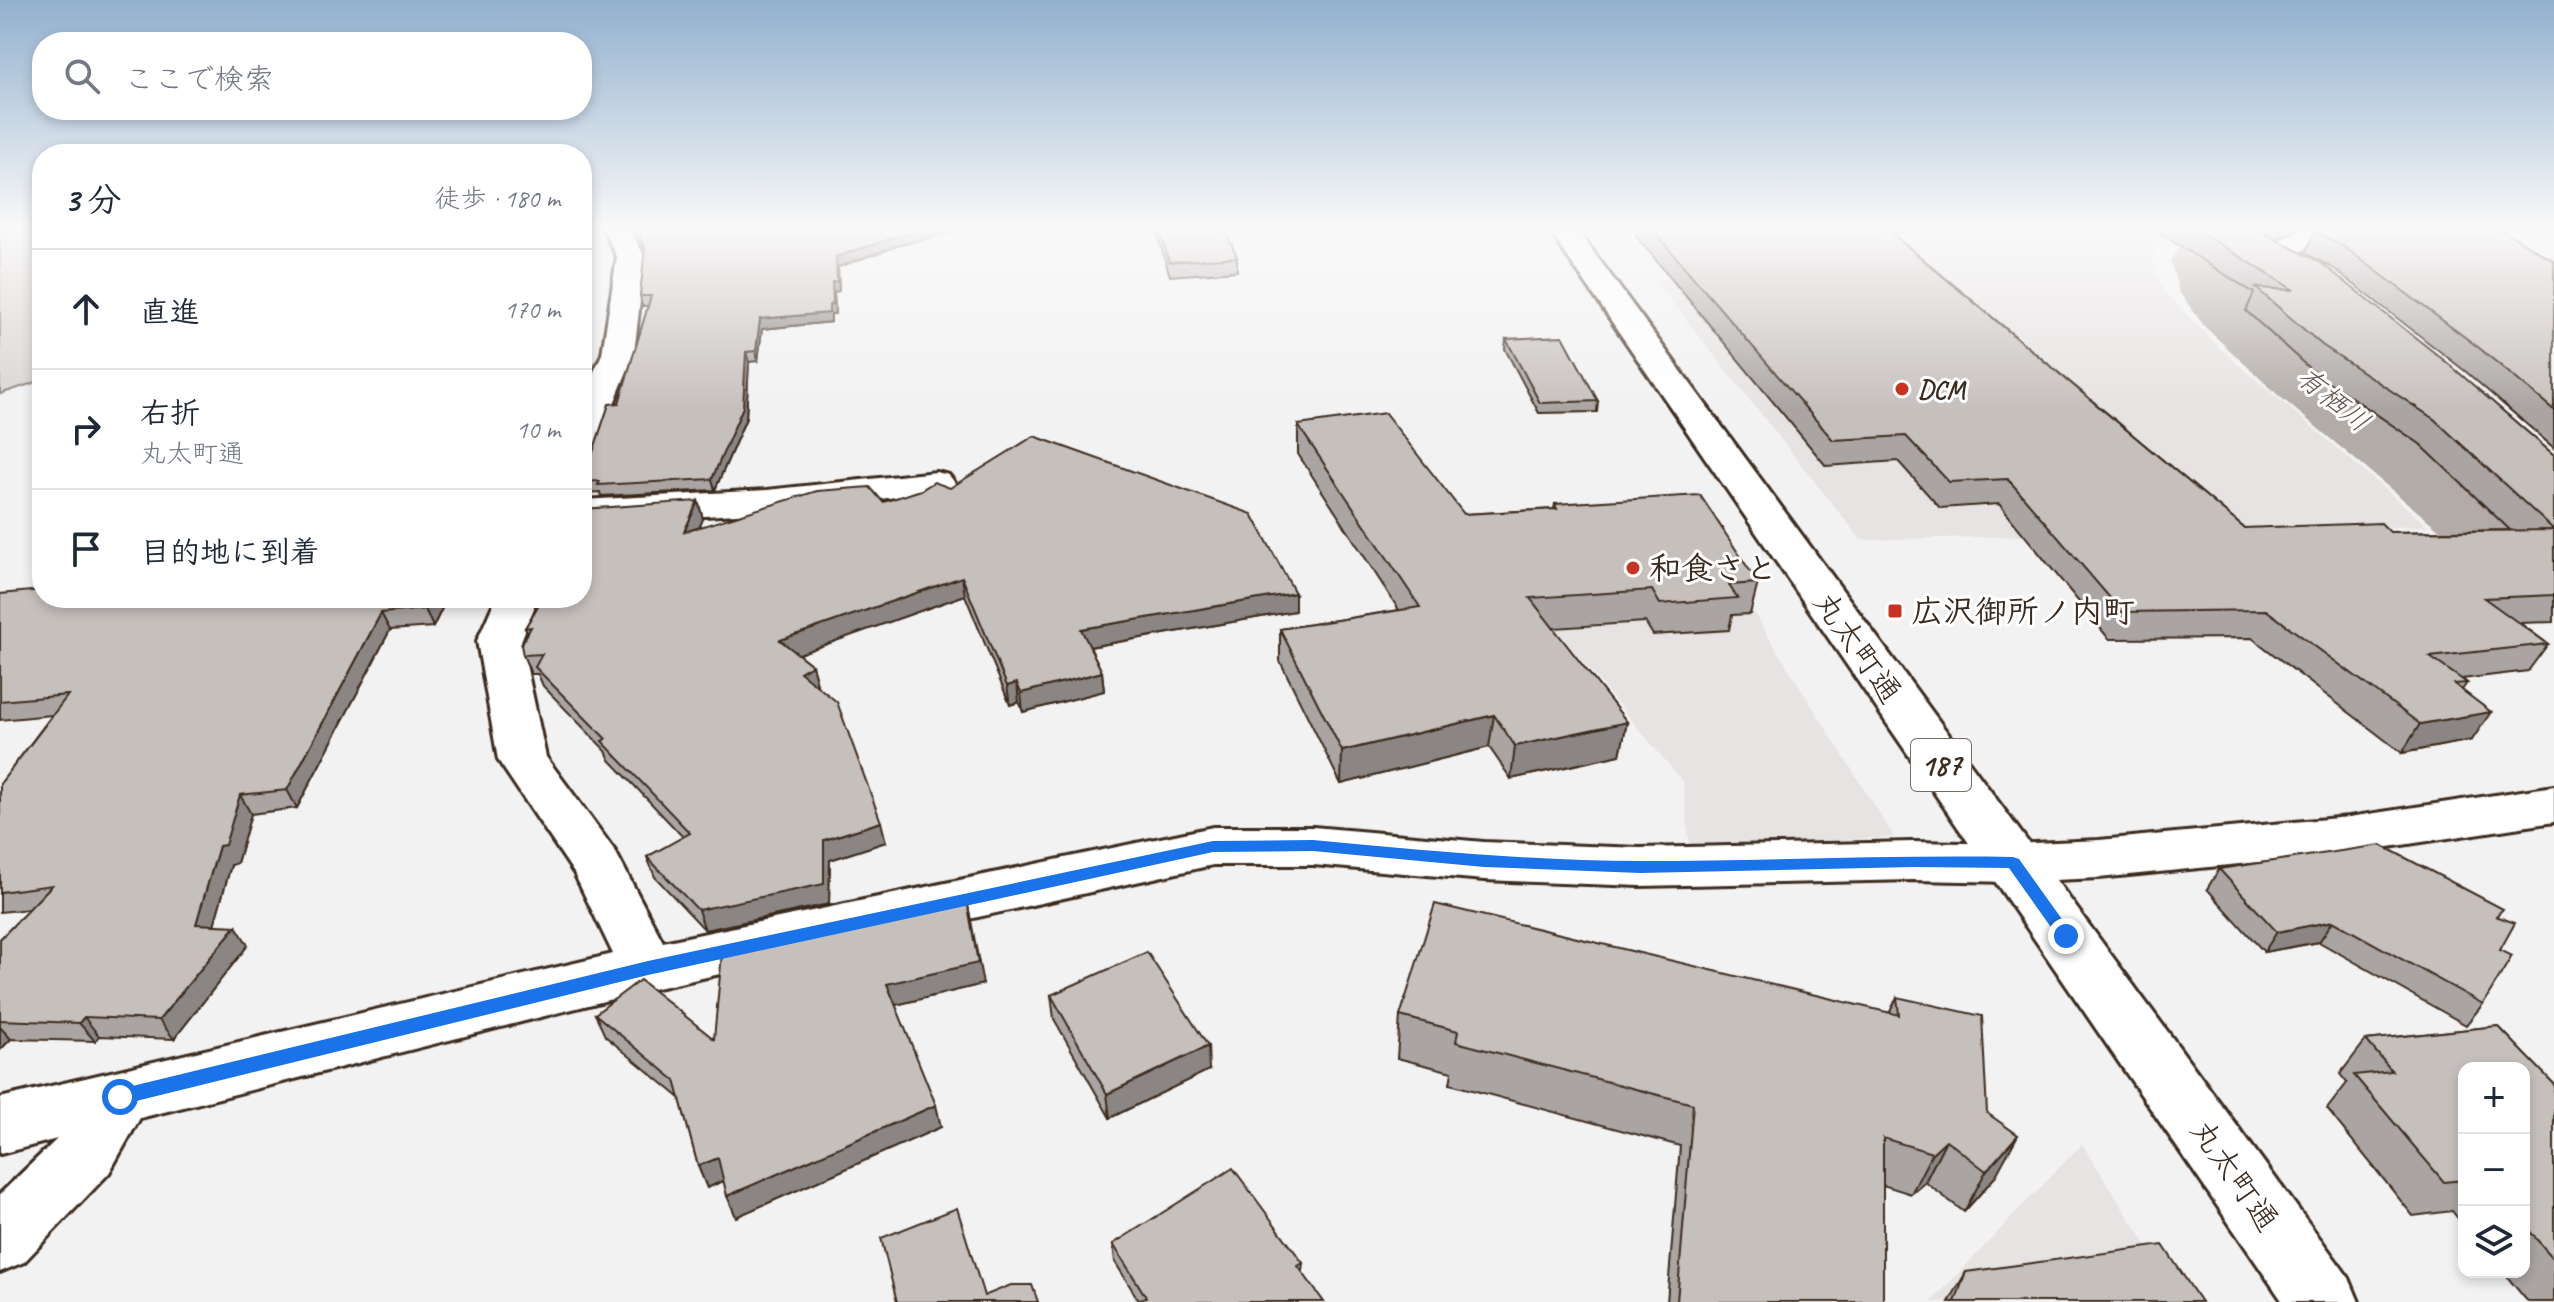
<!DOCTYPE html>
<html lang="ja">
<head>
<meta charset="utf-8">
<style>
	:root { --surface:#fff; --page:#f6f6f7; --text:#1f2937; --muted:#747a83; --line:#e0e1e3 }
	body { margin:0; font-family:Caveat,"Klee One",sans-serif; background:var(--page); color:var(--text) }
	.controls { position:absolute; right:24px; bottom:24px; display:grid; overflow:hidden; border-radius:16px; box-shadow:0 4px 12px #0003 }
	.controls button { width:72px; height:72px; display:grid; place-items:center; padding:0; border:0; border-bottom:2px solid var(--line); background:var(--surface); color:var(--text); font:40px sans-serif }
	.stop { position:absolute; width:24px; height:24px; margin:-18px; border:6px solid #1a73e8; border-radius:50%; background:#fff }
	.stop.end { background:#1a73e8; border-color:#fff; box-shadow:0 2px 8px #0008 }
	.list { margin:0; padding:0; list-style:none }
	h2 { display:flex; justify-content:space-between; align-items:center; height:104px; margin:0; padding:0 32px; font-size:34px }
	h2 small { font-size:26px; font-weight:400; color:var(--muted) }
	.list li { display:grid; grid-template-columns:52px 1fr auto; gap:24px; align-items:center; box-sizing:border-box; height:120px; padding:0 32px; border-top:2px solid var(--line) }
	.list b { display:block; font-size:30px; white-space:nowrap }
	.list p { margin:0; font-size:26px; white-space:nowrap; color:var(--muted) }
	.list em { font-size:26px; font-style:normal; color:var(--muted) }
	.icon { flex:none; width:44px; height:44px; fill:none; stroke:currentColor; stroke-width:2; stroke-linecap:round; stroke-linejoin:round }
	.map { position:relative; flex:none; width:2554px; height:1302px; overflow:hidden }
	.search { position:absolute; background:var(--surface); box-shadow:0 4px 12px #0003; left:32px; top:32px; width:560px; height:88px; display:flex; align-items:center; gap:20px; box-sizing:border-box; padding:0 28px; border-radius:32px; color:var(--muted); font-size:30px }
	.panel { position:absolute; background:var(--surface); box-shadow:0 4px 12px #0003; left:32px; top:144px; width:560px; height:464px; border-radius:32px }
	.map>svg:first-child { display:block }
	.built { fill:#e6e3e2 }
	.green { fill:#d8d5d2; stroke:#8a8078; stroke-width:2 }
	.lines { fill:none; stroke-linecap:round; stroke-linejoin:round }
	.river { fill:#b2aba7; fill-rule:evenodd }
	.minor-casing { stroke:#3b2a1e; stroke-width:6 }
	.primary-casing { stroke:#3b2a1e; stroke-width:6 }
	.minor { fill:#fff; fill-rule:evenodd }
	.primary { fill:#fff; fill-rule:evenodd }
	.wall { fill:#aaa5a3; stroke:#3b2a1e; stroke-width:2 }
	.shaded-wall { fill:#8b8684; stroke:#3b2a1e; stroke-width:2 }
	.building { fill:#c6c0bd; stroke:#3b2a1e; stroke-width:2 }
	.route { fill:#1a73e8 }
	.poi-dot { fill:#c8321e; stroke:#fff; stroke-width:3 }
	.labels { text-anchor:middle; stroke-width:6; stroke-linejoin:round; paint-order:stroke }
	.far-poi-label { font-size:26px; font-weight:bold; fill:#3b2a1e; stroke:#fff; text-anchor:start }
	.far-water-label { font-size:28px; font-style:italic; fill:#65574e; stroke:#fff }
	.shield { fill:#fff; stroke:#766a62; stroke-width:2 }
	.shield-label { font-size:30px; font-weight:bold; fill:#3b2a1e }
	.poi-label { font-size:32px; font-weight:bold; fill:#3b2a1e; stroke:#fff; text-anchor:start }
	.street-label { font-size:32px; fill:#3b2a1e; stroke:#fff }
</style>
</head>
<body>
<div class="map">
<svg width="2554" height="1302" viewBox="0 0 2554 1302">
	<rect width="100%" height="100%" fill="#f3f2f2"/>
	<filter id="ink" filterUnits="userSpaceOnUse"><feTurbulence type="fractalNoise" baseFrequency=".0125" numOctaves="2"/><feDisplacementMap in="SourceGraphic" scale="16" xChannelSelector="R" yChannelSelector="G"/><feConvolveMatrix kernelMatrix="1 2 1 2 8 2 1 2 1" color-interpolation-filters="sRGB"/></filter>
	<g filter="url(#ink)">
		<!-- built -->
		<g class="built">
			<polygon points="2059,227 2210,227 2176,232 2156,246 2153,266 2164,291 2224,352 2428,526 1861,540 1655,281 1921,241"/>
			<polygon points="1697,522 1894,837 1690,848 1683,782 1477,535"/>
			<polygon points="2082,1144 2183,1302 1931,1302"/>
		</g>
		<!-- green -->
		<polygon class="green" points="0,227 42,227 42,380 0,394"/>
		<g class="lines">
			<!-- river -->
			<polygon class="river" points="2214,227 2315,227 2306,241 2238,261 2247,286 2257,297 2334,361 2554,529 2554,605 2520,597 2278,395 2205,327 2179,292 2170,261 2189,234"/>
			<defs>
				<g id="minor">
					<polygon points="602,227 629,227 645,257 634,354 600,438 595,446 582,449 582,398 602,354 617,257"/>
					<path d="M2305 227H2353L2349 233C2340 235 2331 236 2323 240 2305 247 2291 263 2270 258L2266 252 2270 246Z"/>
					<polygon points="936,472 949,475 955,483 949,491 767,512 582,524 582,500 767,490"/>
					<polygon points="496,598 538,598 521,641 546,757 615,851 663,942 1213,827 1313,827 1484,842 1640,848 1913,842 2013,844 2099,840 2349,817 2554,786 2554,822 2349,853 2099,878 2013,882 1913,880 1640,886 1484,880 1313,865 1213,865 648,990 140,1118 109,1173 24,1262 0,1272 0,1194 57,1139 0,1154 0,1098 613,954 574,873 498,760 477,641"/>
				</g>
				<polygon id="primary" points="1547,227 1575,227 2349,1278 2359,1302 2283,1302"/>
			</defs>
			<!-- minor casing -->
			<use href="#minor" class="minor-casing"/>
			<!-- primary casing -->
			<use href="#primary" class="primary-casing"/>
			<!-- minor -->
			<use href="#minor" class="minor"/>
			<!-- primary -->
			<use href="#primary" class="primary"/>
		</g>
		<!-- wall -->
		<g class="wall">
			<polygon points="642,227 952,227 953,232 900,245 838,267 839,291 834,292 835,314 831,314 831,322 762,329 758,361 749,362 746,418 715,490 601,496 600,492 587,493 583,482 619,403 648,306 642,306 640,296 645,251 640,237"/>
			<polygon points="1155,227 1224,227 1237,257 1237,271 1170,276"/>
			<polygon points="1638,227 1937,227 1892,233 2244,528 2390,532 2510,530 2420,444 2310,369 2246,311 2254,293 2150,227 2251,227 2554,455 2554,622 2520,623 2548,644 2528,671 2462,679 2467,683 2462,690 2472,740 2402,753 2252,638 2109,639 1999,504 1940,508 1898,461 1826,466 1636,236"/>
			<polygon points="2255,227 2303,227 2278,239"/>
			<polygon points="2315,232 2554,261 2554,448 2465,371 2333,268 2305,253"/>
			<polygon points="1506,339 1598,401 1597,412 1539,413 1505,349"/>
			<polygon points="1298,425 1464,514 1554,509 1555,504 1758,583 1750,614 1732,615 1729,630 1653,635 1645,622 1553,628 1627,722 1620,755 1511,779 1489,747 1341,784 1280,661 1280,629 1399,610 1298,454"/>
			<polygon points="950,488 1295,593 1295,611 1090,647 1102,672 1104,691 1023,712 1019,702 1010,705 965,595 798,654 812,665 817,684 816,685 886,842 830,860 829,904 705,930 655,877 647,857 683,837 610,760 606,751 543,686 538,674 531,674 523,655 528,634 525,628 536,609 534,604 698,501 703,519 699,527 883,502"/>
			<polygon points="0,594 42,598 447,598 433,627 390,630 297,808 251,814 237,863 231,865 214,925 248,945 174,1039 99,1036 95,1041 11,1039 0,1050 0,939 30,909 0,912 0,784 52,715 0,720"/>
			<polygon points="2219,869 2497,916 2500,950 2483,1004 2466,1025 2319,942 2264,952 2207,889"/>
			<polygon points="983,984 895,1005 941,1127 736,1217 724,1181 707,1188 698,1166 680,1098 605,1036 595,1014 714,1039"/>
			<polygon points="1051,995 1209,1070 1110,1118 1054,1019"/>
			<polygon points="1897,997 1987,1113 1995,1177 1964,1212 1925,1182 1911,1194 1883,1185 1883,1302 1667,1302 1680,1146 1450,1084 1452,1072 1397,1058 1400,1016 1890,1012"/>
			<polygon points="2498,1026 2554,1084 2554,1302 2528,1302 2503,1272 2524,1272 2524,1068 2464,1068 2464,1226 2452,1211 2413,1216 2327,1109 2347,1083 2340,1074 2366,1040"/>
			<polygon points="1113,1244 1303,1263 1302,1272 1139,1301 1115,1262"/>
			<polygon points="1966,1272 2201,1302 1949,1302"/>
		</g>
		<!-- shaded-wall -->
		<g class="shaded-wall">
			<polygon points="582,227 587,227 582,239"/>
			<polygon points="937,227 952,227 953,232 900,245 838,267 839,291 834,292 835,314 831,314 831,322 762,329 758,361 756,351 760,319 829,305 836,257 898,236"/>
			<polygon points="1868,227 1937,227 1866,237"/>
			<polygon points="2283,227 2303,227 2278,239"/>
			<polygon points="746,352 749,362 746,418 715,490 712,479"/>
			<polygon points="698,501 703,519 690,550 684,532"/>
			<polygon points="962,577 965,595 785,659 780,640"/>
			<polygon points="1295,593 1295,611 1083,648 1081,629"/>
			<polygon points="431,598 447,598 433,627 425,609"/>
			<polygon points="381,613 390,630 297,808 287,790"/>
			<polygon points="812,665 817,684 805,691 800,672"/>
			<polygon points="1102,672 1104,691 1023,712 1021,693"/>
			<polygon points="1017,683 1019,702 1010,705 1007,686"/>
			<polygon points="2491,712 2472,740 2402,753 2420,724"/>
			<polygon points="1494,715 1489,747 1341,784 1342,751"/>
			<polygon points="1627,722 1620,755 1511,779 1515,746"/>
			<polygon points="240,795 251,814 237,863 231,865 209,943 196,924 219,846"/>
			<polygon points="881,822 886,842 830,860 829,904 705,930 698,910 824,840"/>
			<polygon points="967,900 983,984 892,1006 887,984"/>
			<polygon points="2333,921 2319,942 2264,952 2277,932"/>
			<polygon points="236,926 248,945 174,1039 159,1020"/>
			<polygon points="84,1017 99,1036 95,1041 79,1023"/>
			<polygon points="0,1027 11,1039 0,1050"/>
			<polygon points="1208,1046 1209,1070 1110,1118 1107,1094"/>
			<polygon points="936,1105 941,1127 736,1217 727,1196"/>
			<polygon points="2018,1135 1995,1177 1964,1212 1986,1171"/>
			<polygon points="1946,1140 1925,1182 1911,1194 1932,1153"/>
			<polygon points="718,1158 727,1179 707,1188 698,1166"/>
		</g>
		<!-- building -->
		<g class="building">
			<polygon points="642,227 937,227 898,236 836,257 837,282 832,282 833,304 829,305 829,313 760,319 756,351 746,352 743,407 712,479 598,485 600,481 583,482 609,404 619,403 651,296 640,296 645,248 640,237"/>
			<polygon points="1159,227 1224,227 1237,257 1169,262"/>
			<polygon points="1650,227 1884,227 2244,528 2381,523 2390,532 2554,530 2554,595 2484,598 2548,644 2430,657 2467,683 2454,684 2491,712 2420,724 2266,610 2122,612 2008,479 1949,482 1906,436 1833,440"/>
			<polygon points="2192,227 2251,227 2320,262 2450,365 2554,455 2554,530 2434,419 2322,345 2256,288 2294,290"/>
			<polygon points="2325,227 2497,227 2554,261 2554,410 2478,347 2343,246 2315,232"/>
			<polygon points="1563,336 1598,401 1540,403 1506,339"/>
			<polygon points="1385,413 1464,514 1557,509 1555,504 1700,495 1758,583 1729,585 1737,598 1660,604 1652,590 1530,598 1627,722 1515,746 1494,715 1342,751 1280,629 1420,607 1298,425"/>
			<polygon points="1034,436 1252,514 1295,593 1081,629 1102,672 1021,693 1017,683 1007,686 962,577 780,640 812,665 800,672 837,702 881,822 824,840 824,884 698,910 647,857 690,833 602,741 606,739 535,667 542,654 523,655 521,645 531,627 525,628 539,604 534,604 538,598 582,598 582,509 698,501 684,532 817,491 870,487 883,502 921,490 934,482 950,488"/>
			<polygon points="42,590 42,598 431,598 425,609 381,613 287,790 240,795 225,845 219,846 196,924 236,926 159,1020 84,1017 79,1023 0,1020 0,939 52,885 0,892 0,784 68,695 0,701 0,594"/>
			<polygon points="2381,845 2503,909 2496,916 2515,923 2500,950 2512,956 2483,1004 2333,921 2277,932 2219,869"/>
			<polygon points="967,900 978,963 887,984 936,1105 727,1196 718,1158 698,1166 675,1080 595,1014 640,980 714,1039 722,953"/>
			<polygon points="1435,904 1899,1015 1897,997 1982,1016 1987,1113 2018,1135 1986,1171 1946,1140 1932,1153 1883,1138 1883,1302 1677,1302 1693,1104 1456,1042 1458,1031 1400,1016"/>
			<polygon points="1147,952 1208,1046 1107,1094 1051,995"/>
			<polygon points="2498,1026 2554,1084 2554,1259 2524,1225 2524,1068 2464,1068 2464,1180 2444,1182 2354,1075 2392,1071 2366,1040"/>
			<polygon points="1233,1168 1303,1263 1298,1266 1324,1302 1137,1302 1146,1297 1113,1244"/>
			<polygon points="957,1208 984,1296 1011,1285 1032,1285 1038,1302 897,1302 881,1238"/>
			<polygon points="2163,1245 2201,1302 1955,1302 1966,1272"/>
		</g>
	</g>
	<!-- sky -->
	<linearGradient id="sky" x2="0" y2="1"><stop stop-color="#92b0ce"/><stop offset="0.56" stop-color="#faf9f9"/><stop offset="1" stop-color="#faf9f9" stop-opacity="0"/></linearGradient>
	<rect width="2554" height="409" fill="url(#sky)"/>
	<!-- route -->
	<path class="route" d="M1313 840C1422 850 1531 861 1641 861 1765 861 1889 855 2013 857L2019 859 2074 936 2072 940H2060L2009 868 1913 867 1640 873 1484 867 1313 851 1213 852 648 975 120 1105 114 1102 111 1097 114 1091 120 1089 648 961 1213 841Z"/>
	<!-- markers -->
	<g class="poi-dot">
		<circle cx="1902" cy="389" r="8"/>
		<circle cx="1633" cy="568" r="8"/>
		<rect x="1887" y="603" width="16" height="16" rx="4"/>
	</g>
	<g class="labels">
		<!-- far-poi labels -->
		<g class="far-poi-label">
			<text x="1918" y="398">DCM</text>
		</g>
		<!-- far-water labels -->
		<g class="far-water-label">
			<text transform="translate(2334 399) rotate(39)" y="10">有栖川</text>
		</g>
		<!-- shield labels -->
		<rect class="shield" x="1911" y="739" width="60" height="52" rx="6"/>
		<g class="shield-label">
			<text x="1941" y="775">187</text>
		</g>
		<!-- poi labels -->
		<g class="poi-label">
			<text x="1649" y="579">和食さと</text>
			<text x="1911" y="622">広沢御所ノ内町</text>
		</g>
		<!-- street labels -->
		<g class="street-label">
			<text transform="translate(1858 647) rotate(55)" y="11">丸太町通</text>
			<text transform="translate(2235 1175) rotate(55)" y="11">丸太町通</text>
		</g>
	</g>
</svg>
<div class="controls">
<button>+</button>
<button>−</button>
<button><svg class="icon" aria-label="layers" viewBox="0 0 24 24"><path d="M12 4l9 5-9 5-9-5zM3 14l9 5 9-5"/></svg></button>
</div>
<div class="stop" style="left:120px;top:1097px"></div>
<div class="stop end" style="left:2066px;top:936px"></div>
<div class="search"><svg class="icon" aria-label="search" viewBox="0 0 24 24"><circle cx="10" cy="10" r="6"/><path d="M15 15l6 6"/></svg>ここで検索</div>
<section class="panel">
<h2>3 分<small>徒歩 · 180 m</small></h2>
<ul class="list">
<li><svg class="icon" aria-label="ahead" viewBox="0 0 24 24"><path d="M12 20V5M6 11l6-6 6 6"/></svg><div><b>直進</b></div><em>170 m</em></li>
<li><svg class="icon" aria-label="right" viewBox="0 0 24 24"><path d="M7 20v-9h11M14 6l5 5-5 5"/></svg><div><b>右折</b><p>丸太町通</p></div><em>10 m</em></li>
<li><svg class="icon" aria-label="arrive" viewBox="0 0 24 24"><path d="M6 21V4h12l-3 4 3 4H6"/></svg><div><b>目的地に到着</b></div></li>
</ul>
</section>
</div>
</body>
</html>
